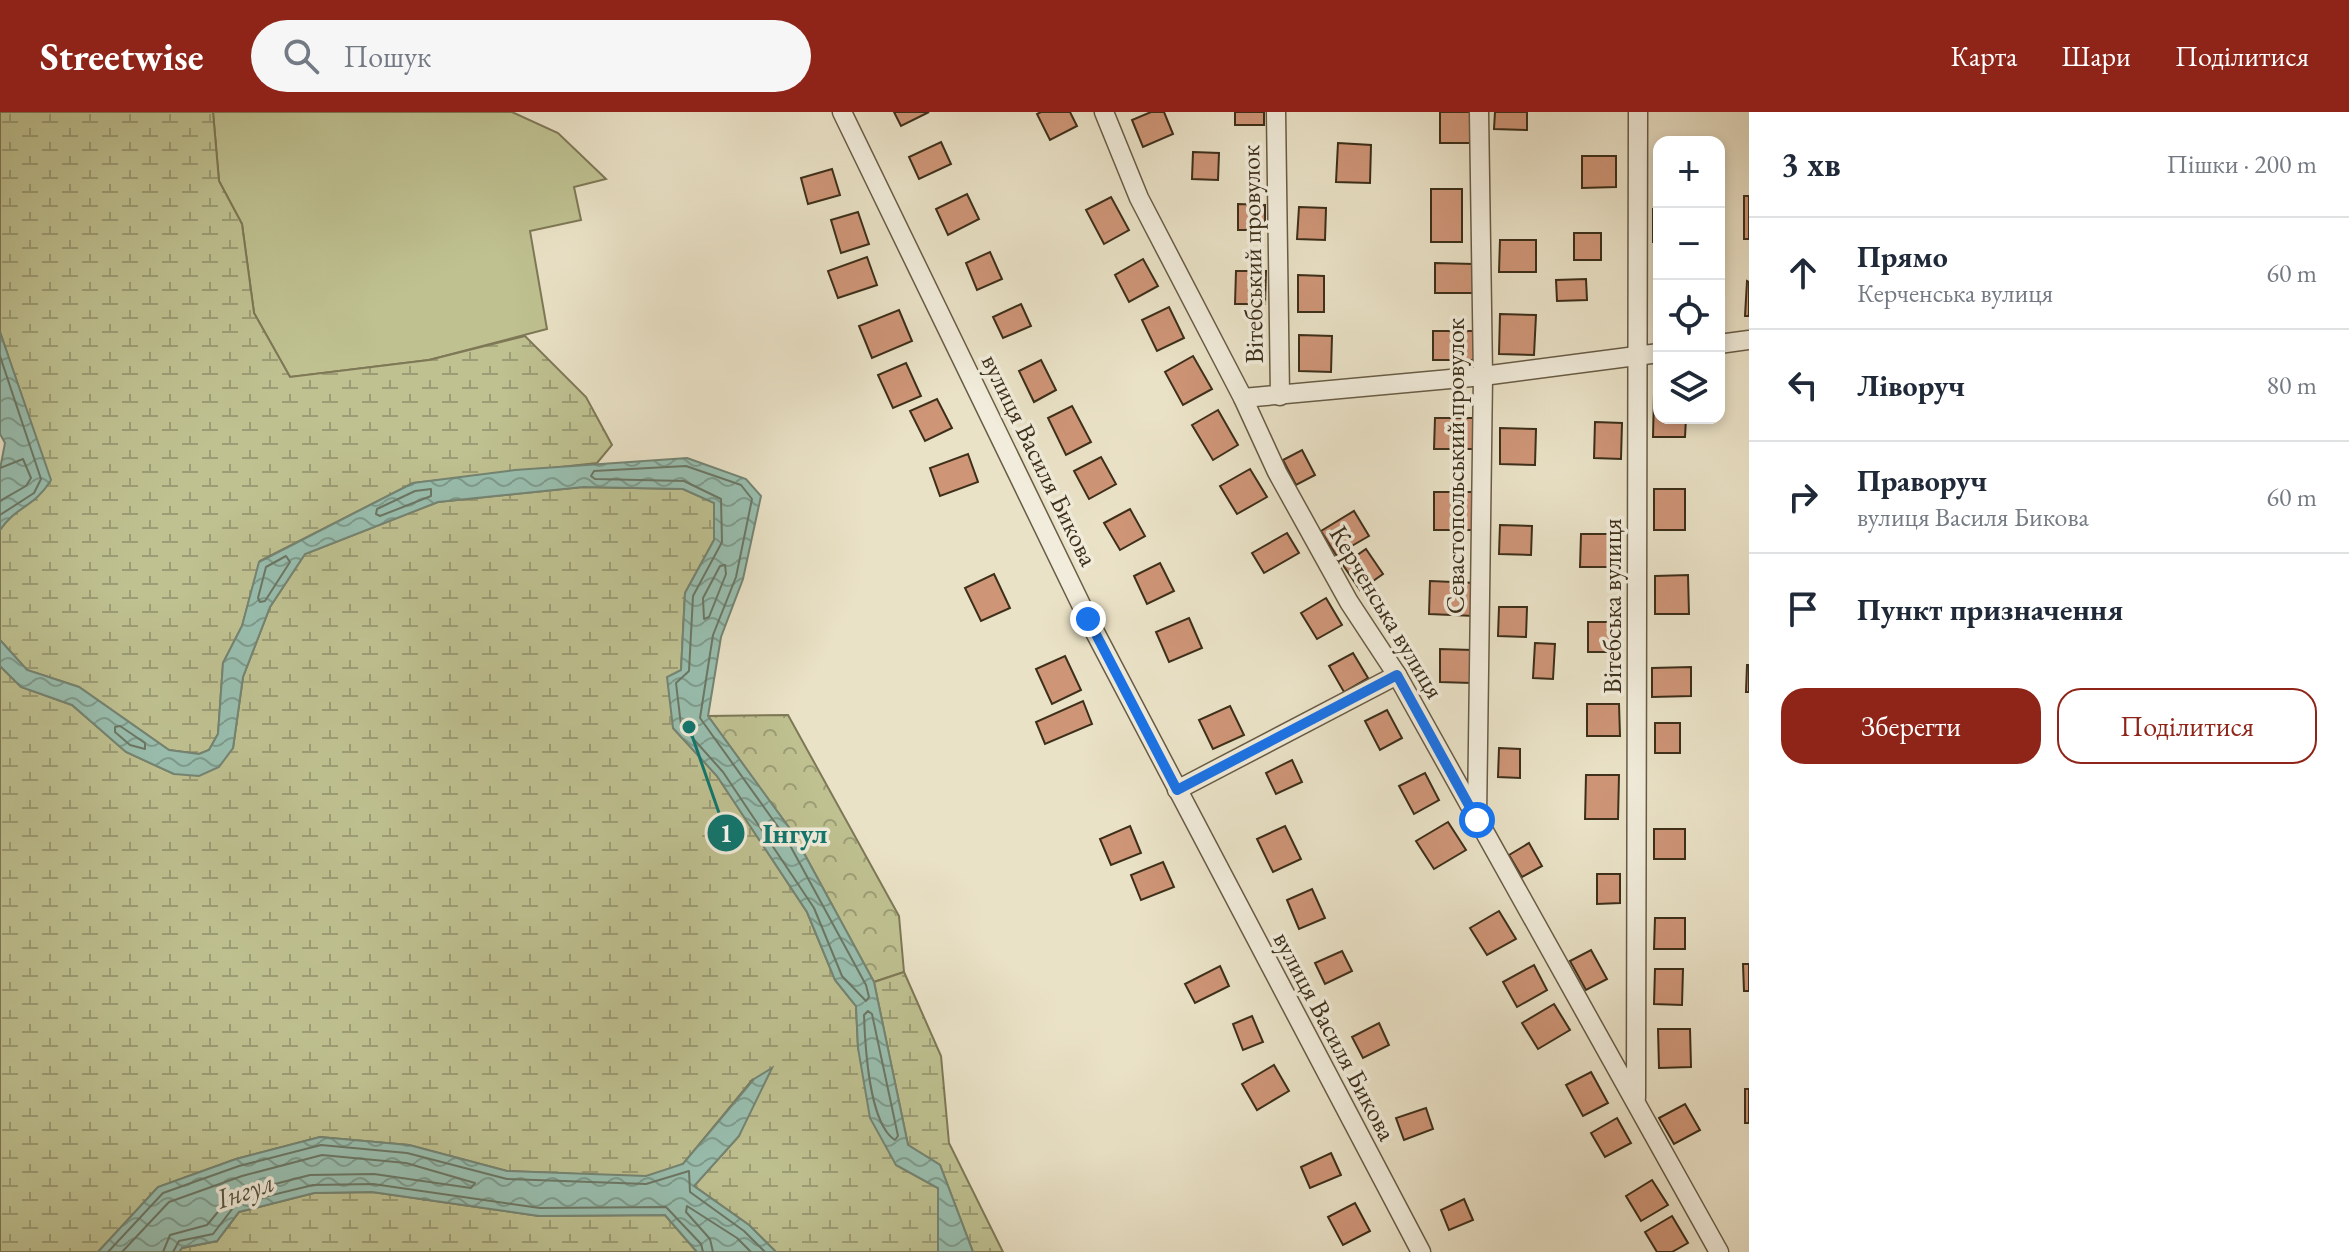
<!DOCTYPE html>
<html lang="uk">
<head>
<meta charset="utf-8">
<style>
	:root { --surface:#fff; --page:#f6f6f7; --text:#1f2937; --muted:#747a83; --line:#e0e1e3; --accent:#8f2418 }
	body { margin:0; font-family:"EB Garamond",serif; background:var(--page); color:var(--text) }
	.controls { position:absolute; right:24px; top:24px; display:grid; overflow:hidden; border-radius:16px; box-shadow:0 4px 12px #0003 }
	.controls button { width:72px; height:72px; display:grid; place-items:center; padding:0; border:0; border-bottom:2px solid var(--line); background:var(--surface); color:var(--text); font:40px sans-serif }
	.stop { position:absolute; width:24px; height:24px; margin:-18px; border:6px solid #1a73e8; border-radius:50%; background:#fff }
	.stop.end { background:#1a73e8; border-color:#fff; box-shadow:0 2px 8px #0008 }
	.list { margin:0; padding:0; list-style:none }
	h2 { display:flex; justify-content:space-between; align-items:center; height:104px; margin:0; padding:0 32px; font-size:34px }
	h2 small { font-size:26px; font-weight:400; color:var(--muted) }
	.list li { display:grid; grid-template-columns:52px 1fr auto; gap:24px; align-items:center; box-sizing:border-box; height:112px; padding:0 32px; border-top:2px solid var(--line) }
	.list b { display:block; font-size:30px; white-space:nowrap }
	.list p { margin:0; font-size:26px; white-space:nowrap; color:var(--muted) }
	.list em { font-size:26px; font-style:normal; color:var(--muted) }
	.actions { display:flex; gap:16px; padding:24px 32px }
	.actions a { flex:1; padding:18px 0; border:2px solid var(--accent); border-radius:24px; text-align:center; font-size:28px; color:var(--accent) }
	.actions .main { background:var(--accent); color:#fff }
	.icon { flex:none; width:44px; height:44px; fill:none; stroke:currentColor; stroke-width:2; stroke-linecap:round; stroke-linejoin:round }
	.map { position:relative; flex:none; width:1749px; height:1140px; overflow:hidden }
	header { display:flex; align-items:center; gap:48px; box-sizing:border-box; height:112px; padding:0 40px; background:var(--accent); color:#fff }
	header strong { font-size:38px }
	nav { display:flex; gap:44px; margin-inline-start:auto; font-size:28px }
	.search { width:560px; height:72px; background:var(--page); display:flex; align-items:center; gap:20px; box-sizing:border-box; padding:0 28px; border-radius:44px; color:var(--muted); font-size:30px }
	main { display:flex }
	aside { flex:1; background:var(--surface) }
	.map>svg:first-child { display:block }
	.green { fill:#bfc191; stroke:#7e7856; stroke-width:2 }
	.forest { fill:url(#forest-crowns); stroke:#7e7856; stroke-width:2 }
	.wetland { fill:url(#wetland-marsh); stroke:#7e7856; stroke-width:2 }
	.water { fill:url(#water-waves); stroke:#748574; stroke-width:2 }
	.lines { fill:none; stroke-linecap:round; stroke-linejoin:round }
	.shore { stroke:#6b7765; stroke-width:2 }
	.building { fill:#ce9577; stroke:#3d2f1a; stroke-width:2 }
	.minor-casing { stroke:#685c45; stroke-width:21 }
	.minor { stroke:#f1ecdb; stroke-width:18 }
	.route { stroke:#1a73e8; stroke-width:10 }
	.labels { text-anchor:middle; stroke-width:7; stroke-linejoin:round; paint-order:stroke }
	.street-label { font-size:26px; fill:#3d2f1a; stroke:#f1ecdb }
	.water-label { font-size:28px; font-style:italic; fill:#545340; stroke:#f1ecdb }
	.leader { fill:none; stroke:#0f766e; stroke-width:3 }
	.callout-dot { fill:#0f766e; stroke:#f1ecdb; stroke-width:3 }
	.mark-label { font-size:24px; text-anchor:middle; font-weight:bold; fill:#fff }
	.callout-label { font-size:28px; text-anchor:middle; font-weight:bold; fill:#0f766e; stroke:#f1ecdb; stroke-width:7; stroke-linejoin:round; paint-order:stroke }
</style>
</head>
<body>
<header>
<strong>Streetwise</strong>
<div class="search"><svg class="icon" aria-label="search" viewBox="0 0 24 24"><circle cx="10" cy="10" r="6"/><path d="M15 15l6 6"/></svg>Пошук</div>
<nav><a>Карта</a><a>Шари</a><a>Поділитися</a></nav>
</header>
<main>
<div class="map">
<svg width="1749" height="1140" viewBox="0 0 1749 1140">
	<defs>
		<pattern id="forest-crowns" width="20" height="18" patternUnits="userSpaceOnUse" patternTransform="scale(2)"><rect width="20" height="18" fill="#bfc191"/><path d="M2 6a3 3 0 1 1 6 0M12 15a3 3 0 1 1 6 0" fill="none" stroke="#9c9d76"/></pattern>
		<pattern id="wetland-marsh" width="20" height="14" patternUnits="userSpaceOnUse" patternTransform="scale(2)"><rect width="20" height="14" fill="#bfc191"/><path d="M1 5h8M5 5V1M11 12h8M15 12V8" fill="none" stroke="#9c9d76"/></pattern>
		<pattern id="water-waves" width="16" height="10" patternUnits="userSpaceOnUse" patternTransform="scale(2)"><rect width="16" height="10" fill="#99bfb0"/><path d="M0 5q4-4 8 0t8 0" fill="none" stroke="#7e9c8e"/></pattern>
	</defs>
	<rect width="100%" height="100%" fill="#eae2c7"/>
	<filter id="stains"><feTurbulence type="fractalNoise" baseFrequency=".0025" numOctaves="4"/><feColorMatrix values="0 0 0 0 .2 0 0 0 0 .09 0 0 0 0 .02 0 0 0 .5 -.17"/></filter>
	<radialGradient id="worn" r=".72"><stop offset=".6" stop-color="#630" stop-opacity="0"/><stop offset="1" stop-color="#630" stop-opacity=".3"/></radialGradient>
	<!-- green -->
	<polygon class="green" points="213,0 512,0 558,21 606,67 574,75 581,108 530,119 547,217 429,248 290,265 254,201 242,112 219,69"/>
	<!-- forest -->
	<polygon class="forest" points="788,603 899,804 904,860 874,870 793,721 708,604"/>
	<!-- wetland -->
	<g class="wetland">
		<path d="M0 0H213L219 69 242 112 254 201 290 265 429 248 525 224 586 285 612 333 597 351 413 371 260 449 242 514 223 551 218 622 209 638 199 642 169 638 79 575 27 558 0 528V418C16 394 35 395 50 368L0 220Z"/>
		<polygon points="583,375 683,377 715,391 714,428 685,481 681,558 673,616 717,664 807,800 835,868 856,894 858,936 896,1053 938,1076 938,1140 776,1140 749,1113 694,1074 739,1024 753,967 683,1052 646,1065 507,1059 409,1033 320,1025 236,1047 158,1075 98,1140 0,1140 0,554 21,575 72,593 126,640 174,662 233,636 243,565 270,495 305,442 438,390"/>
		<polygon points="904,860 941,944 949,1031 1003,1140 973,1140 940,1053 908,1033 874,870"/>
		<polygon points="372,1080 539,1104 665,1103 697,1140 179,1140 182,1136 217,1129 239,1100 314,1081"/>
	</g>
	<!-- water -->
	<g class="water">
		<path d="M0 220 51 368C35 395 16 394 0 418V357L5 331 0 322Z"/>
		<polygon points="687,346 746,367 761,384 743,467 721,525 708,604 793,721 874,870 908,1033 940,1053 973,1140 938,1140 938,1076 896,1053 870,1006 858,936 856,894 835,868 807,800 717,664 673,616 667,565 681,558 685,481 714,428 714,391 683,377 583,375 438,390 305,442 270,495 243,565 233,636 219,655 199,664 174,662 126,640 72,593 21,575 0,554 0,528 27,558 79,575 169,638 199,642 209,638 218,622 223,551 242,514 259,450 413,371 515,358"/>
		<polygon points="772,956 739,1024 694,1074 749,1113 776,1140 697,1140 665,1103 539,1104 372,1080 314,1081 239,1100 217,1129 182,1136 179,1140 98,1140 158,1075 236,1047 320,1025 409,1033 507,1059 646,1064 683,1052 754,967"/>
	</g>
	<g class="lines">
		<!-- shore -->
		<g class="shore">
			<polyline points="0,244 41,367 34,381 0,403"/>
			<polygon points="686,354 741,373 752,387 736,465 713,523 700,606 786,726 866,873 869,885 866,889 842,864 814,796 723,660 681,613 676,571 689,559 693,484 722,430 721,387 684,369 595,367 591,364 594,359"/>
			<polyline points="0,356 23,347 31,366 26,374 0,389"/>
			<polygon points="431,377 431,384 380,404 376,402 377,397 415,379"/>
			<polygon points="286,444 290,450 265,489 260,490 258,486 266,455"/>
			<polygon points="725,453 726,462 709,505 704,507 703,486 720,454"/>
			<polygon points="120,614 145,631 145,637 130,633 115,620 115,615"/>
			<path d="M868 899 872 902 898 1024 895 1028C869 1012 865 932 864 903Z"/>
			<polyline points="108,1140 163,1081 239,1054 321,1033 407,1041 507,1067 646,1072 689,1059 690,1080 744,1119 765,1140"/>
			<polyline points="122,1140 169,1090 242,1064 322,1043 406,1051 475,1071 471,1076 374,1062 310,1063 232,1083 207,1113 170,1123 163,1140"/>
			<polyline points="173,1140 179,1129 213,1122 236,1092 313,1073 373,1072 540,1096 666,1095 701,1132 703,1140"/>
			<polyline points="713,1140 710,1127 686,1100 687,1094 737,1126 751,1140"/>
		</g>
	</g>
	<!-- building -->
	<g class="building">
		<polygon points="894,0 929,0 901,14"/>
		<polygon points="1041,0 1070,0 1077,14 1050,28 1037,2"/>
		<polygon points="1151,0 1164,0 1173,22 1143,35 1132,8"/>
		<rect x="1235" y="0" width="29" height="13"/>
		<rect x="1440" y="0" width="36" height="31"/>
		<polygon points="1495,0 1527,0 1527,18 1494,17"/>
		<polygon points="941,30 951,52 919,67 909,45"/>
		<polygon points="1338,31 1371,33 1370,71 1336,70"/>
		<polygon points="1193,40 1219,41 1218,68 1192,67"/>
		<polygon points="1582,44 1616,44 1616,75 1582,76"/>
		<polygon points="832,57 840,83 808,92 801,66"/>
		<rect x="1431" y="77" width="31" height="53"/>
		<polygon points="967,82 979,107 948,123 936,97"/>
		<rect x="1744" y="84" width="5" height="43"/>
		<polygon points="1111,85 1129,118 1104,132 1086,98"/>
		<polygon points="1238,92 1265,93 1265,118 1238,118"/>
		<polygon points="1299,95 1326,96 1325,128 1297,127"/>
		<rect x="1653" y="97" width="6" height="33"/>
		<polygon points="858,100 869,132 841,141 831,108"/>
		<rect x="1574" y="121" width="27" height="27"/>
		<polygon points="1500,128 1536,128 1536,160 1499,160"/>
		<polygon points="990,140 1002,167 977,178 966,151"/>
		<polygon points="867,145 877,173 838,186 828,159"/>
		<polygon points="1143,147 1158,174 1129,190 1115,163"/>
		<polygon points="1435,151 1474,152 1473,181 1435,181"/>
		<polygon points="1236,159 1266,159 1265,192 1235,192"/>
		<polygon points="1298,163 1324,164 1324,200 1298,200"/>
		<polygon points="1586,167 1587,188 1557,189 1556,168"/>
		<polygon points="1747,169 1749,170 1749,204 1745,204"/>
		<polygon points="1021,192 1031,214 1003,226 993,205"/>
		<polygon points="1169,195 1184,226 1157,239 1142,208"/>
		<polygon points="899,198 912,229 872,246 859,214"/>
		<polygon points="1500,202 1536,203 1534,243 1499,242"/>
		<rect x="1433" y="219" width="41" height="29"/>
		<polygon points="1299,223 1332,224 1331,260 1299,259"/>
		<polygon points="1193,244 1212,277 1183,293 1165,260"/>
		<polygon points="1041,248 1056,278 1034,290 1019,259"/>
		<polygon points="906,251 921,284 893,296 878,263"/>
		<polygon points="1654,282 1659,282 1659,306 1686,306 1685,325 1653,325"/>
		<polygon points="937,287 952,316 925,329 910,299"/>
		<polygon points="1072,294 1091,330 1066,343 1048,306"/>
		<polygon points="1218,298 1238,333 1213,348 1192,313"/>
		<polygon points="1435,306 1473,306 1473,337 1434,337"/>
		<polygon points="1595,310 1622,311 1621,347 1594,346"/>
		<polygon points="1500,316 1536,317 1535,353 1500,352"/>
		<polygon points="1302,338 1315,363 1296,373 1283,348"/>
		<polygon points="968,342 978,370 940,384 930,356"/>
		<polygon points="1101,345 1116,372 1089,387 1074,359"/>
		<polygon points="1250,357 1267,385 1237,402 1220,374"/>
		<rect x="1654" y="377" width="31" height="41"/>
		<rect x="1434" y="380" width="40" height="38"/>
		<polygon points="1130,397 1145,424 1120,438 1104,411"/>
		<polygon points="1354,399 1369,424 1336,443 1321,419"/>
		<polygon points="1500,413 1532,414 1531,443 1499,442"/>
		<polygon points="1287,421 1299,441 1264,461 1252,441"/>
		<polygon points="1581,422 1619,422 1619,455 1580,455"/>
		<polygon points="1366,437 1383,462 1360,478 1343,453"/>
		<polygon points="1160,451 1174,479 1147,492 1134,464"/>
		<polygon points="994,462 1010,496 981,509 965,476"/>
		<polygon points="1688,463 1689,502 1655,502 1655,464"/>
		<polygon points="1430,469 1476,471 1474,504 1429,502"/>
		<polygon points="1326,486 1342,513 1317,527 1301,501"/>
		<polygon points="1499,495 1527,495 1526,525 1498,524"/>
		<polygon points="1189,506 1202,536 1169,550 1156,520"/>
		<rect x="1588" y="510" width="33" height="30"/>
		<polygon points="1535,531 1555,532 1553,567 1533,566"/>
		<polygon points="1440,537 1472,538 1471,571 1440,570"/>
		<polygon points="1353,541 1368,566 1344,580 1329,554"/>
		<polygon points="1065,544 1081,578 1052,592 1036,557"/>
		<polygon points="1747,553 1749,553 1749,580 1746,580"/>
		<polygon points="1691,555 1691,584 1652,585 1652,556"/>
		<polygon points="1083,589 1092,612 1045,632 1036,610"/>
		<polygon points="1587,592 1619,592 1620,624 1587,624"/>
		<polygon points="1230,594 1244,623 1213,637 1199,608"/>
		<polygon points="1387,598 1402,626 1380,638 1365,609"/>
		<rect x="1655" y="611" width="25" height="30"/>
		<polygon points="1499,636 1520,637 1520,666 1498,665"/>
		<polygon points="1292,648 1302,670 1276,682 1266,661"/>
		<polygon points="1425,661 1439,688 1414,702 1399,674"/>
		<polygon points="1586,663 1619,663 1618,707 1585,707"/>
		<polygon points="1448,710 1466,738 1434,757 1416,729"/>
		<polygon points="1130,714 1141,741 1111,753 1100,727"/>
		<polygon points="1285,714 1301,747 1273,760 1257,727"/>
		<rect x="1654" y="717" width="31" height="30"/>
		<polygon points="1529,731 1542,754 1522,765 1509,743"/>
		<polygon points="1163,750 1174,775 1141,788 1131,763"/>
		<polygon points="1597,762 1620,762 1620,791 1597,792"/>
		<polygon points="1312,777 1325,806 1299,817 1287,788"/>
		<polygon points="1499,799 1516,827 1487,843 1470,816"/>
		<polygon points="1655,806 1685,806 1685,837 1654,837"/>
		<polygon points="1591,838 1607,867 1586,878 1570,849"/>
		<polygon points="1342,839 1352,859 1325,872 1315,851"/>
		<polygon points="1743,852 1749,852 1749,879 1744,879"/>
		<polygon points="1534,853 1547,878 1517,895 1503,870"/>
		<polygon points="1220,854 1229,874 1195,891 1185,872"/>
		<polygon points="1655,857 1683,857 1682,893 1654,892"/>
		<polygon points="1554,892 1570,918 1538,937 1522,911"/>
		<polygon points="1252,904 1263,930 1243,938 1233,912"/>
		<polygon points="1379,911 1389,933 1363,946 1352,925"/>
		<polygon points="1658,917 1690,917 1691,955 1659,956"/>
		<polygon points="1274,953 1289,979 1257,998 1242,972"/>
		<polygon points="1591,960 1608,991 1583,1004 1566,973"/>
		<rect x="1745" y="977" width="4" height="34"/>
		<polygon points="1685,992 1700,1018 1674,1032 1659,1006"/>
		<polygon points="1426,996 1433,1017 1404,1028 1396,1006"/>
		<polygon points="1617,1006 1631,1031 1605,1045 1591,1021"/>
		<polygon points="1331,1041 1341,1063 1310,1076 1301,1055"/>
		<polygon points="1652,1068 1668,1093 1641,1109 1626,1084"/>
		<polygon points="1464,1087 1473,1108 1449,1118 1441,1098"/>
		<polygon points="1355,1091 1370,1119 1343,1133 1328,1105"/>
		<polygon points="1672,1104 1688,1131 1672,1140 1657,1140 1645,1120"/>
	</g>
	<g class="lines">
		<defs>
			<g id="minor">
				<polyline points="842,0 1088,507 1421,1140"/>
				<polyline points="1104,0 1139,86 1243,286 1277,360 1349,490 1397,563 1719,1140"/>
				<polyline points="1276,0 1280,284"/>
				<polyline points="1719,232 1749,228"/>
				<polyline points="1243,286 1483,264 1659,241"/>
				<polyline points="1177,678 1397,563"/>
				<polyline points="1477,705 1483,264 1479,0"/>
				<polyline points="1636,986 1638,0"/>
			</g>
		</defs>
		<!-- minor casing -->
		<use href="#minor" class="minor-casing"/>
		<!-- minor -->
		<use href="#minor" class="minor"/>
	</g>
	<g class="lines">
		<!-- route -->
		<polyline class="route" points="1088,507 1177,678 1397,563 1477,708"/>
	</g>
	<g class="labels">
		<!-- street labels -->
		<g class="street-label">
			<text transform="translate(1252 142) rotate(-91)" y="9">Вітебський провулок</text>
			<text transform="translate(1040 348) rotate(64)" y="9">вулиця Василя Бикова</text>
			<text transform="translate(1455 354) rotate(-90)" y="9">Севастопольський провулок</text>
			<text transform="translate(1612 494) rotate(-90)" y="9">Вітебська вулиця</text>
			<text transform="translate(1387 500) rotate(59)" y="9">Керченська вулиця</text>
			<text transform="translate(1335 924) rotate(62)" y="9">вулиця Василя Бикова</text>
		</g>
		<!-- water labels -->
		<g class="water-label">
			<text transform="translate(245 1078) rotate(-19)" y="10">Інгул</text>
		</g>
	</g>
	<!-- callouts -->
	<path class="leader" d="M689 615L726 721"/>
	<g class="callout-dot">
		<circle cx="689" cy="615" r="8"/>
		<circle cx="726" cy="721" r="20"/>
	</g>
	<g class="mark-label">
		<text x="726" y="730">1</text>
	</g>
	<g class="callout-label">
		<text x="795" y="731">Інгул</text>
	</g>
	<rect width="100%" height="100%" filter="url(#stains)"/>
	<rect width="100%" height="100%" fill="url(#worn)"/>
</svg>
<div class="controls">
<button>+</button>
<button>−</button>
<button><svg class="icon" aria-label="locate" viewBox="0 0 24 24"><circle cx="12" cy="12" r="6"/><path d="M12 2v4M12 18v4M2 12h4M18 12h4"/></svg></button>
<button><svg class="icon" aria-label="layers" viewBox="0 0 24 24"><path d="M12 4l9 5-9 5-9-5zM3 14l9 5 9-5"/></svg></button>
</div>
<div class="stop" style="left:1477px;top:708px"></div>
<div class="stop end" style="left:1088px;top:507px"></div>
</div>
<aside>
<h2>3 хв<small>Пішки · 200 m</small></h2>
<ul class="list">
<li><svg class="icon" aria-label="ahead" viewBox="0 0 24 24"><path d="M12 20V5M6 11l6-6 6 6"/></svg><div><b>Прямо</b><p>Керченська вулиця</p></div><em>60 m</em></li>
<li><svg class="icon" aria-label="left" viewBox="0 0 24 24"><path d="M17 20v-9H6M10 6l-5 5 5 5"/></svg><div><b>Ліворуч</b></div><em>80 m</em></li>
<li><svg class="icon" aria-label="right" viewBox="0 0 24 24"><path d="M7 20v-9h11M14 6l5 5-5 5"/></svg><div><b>Праворуч</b><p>вулиця Василя Бикова</p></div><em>60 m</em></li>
<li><svg class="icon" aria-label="arrive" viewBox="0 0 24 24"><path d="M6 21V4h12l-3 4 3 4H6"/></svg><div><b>Пункт призначення</b></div></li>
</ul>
<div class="actions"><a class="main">Зберегти</a><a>Поділитися</a></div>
</aside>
</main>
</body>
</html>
